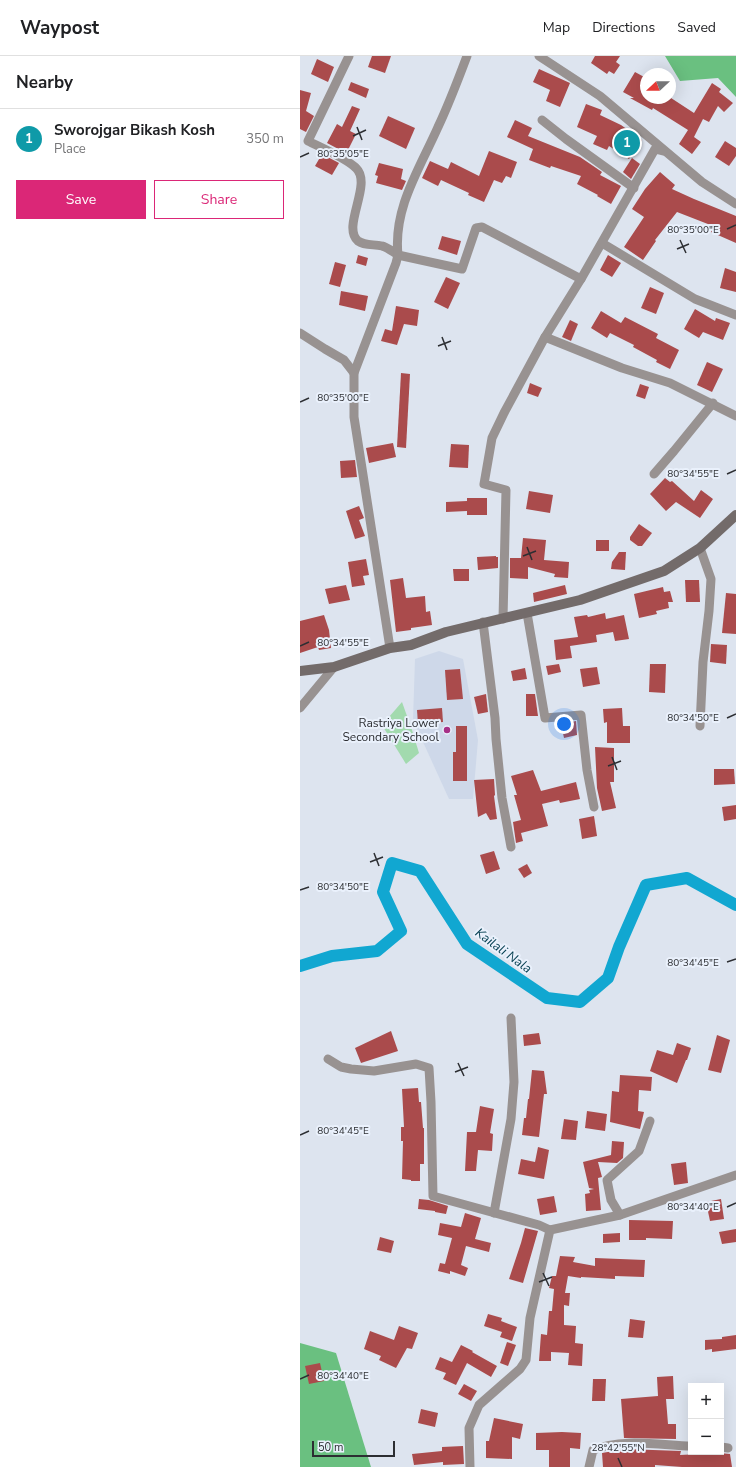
<!DOCTYPE html>
<html lang="en">
<head>
<meta charset="utf-8">
<style>
	:root { --surface:#fff; --page:#f6f6f6; --text:#202124; --muted:#757577; --line:#e0e0e0; --accent:#db2777 }
	body { margin:0; font-family:"Nunito Sans",sans-serif; background:var(--page); color:var(--text) }
	.controls { position:absolute; right:12px; bottom:12px; display:grid; overflow:hidden; border-radius:0px; box-shadow:0 4px 16px #0002 }
	.controls button { width:36px; height:36px; display:grid; place-items:center; padding:0; border:0; border-bottom:1px solid var(--line); background:var(--surface); color:var(--text); font:20px sans-serif }
	.compass { position:absolute; left:340px; top:12px; width:36px; height:36px; border-radius:50%; background:var(--surface); box-shadow:0 4px 16px #0002; rotate:248deg }
	.scale { position:absolute; left:12px; bottom:10px; width:83px; box-sizing:border-box; padding-left:4px; border:2px solid #2c2e32; border-top:0; font-size:11px; line-height:14px; white-space:nowrap; color:#2c2e32; -webkit-text-stroke:3px #eaf1fc; paint-order:stroke }
	.you { position:absolute; left:264px; top:668px; width:14px; height:14px; margin:-10px; border:3px solid #fff; border-radius:50%; background:#1a73e8; box-shadow:0 0 0 6px #1a73e833 }
	.badge { display:grid; place-items:center; width:26px; height:26px; border-radius:50%; background:var(--accent); color:#fff; font-size:13px; font-weight:700 }
	.pin { position:absolute; translate:-50% -50%; border:2px solid #fff; box-shadow:0 1px 4px #0006 }
	.list { margin:0; padding:0; list-style:none }
	h2 { display:flex; justify-content:space-between; align-items:center; height:52px; margin:0; padding:0 16px; font-size:17px }
	h2 small { font-size:13px; font-weight:400; color:var(--muted) }
	.list li { display:grid; grid-template-columns:26px 1fr auto; gap:12px; align-items:center; box-sizing:border-box; height:60px; padding:0 16px; border-top:1px solid var(--line) }
	.list b { display:block; font-size:15px; white-space:nowrap }
	.list p { margin:0; font-size:13px; white-space:nowrap; color:var(--muted) }
	.list em { font-size:13px; font-style:normal; color:var(--muted) }
	.actions { display:flex; gap:8px; padding:12px 16px }
	.actions a { flex:1; padding:9px 0; border:1px solid var(--accent); border-radius:0px; text-align:center; font-size:14px; color:var(--accent) }
	.actions .main { background:var(--accent); color:#fff }
	.map { position:relative; flex:none; width:436px; height:1411px; overflow:hidden }
	header { display:flex; align-items:center; gap:24px; box-sizing:border-box; height:56px; padding:0 20px; background:var(--surface); border-bottom:1px solid var(--line) }
	header strong { font-size:19px }
	nav { display:flex; gap:22px; margin-inline-start:auto; font-size:14px }
	main { display:flex }
	aside { flex:1; background:var(--surface) }
	.map>svg:first-child { display:block }
	.built { fill:#ced8e9 }
	.green { fill:#a2daae }
	.forest { fill:#6ac080 }
	.lines { fill:none; stroke-linecap:round; stroke-linejoin:round }
	.canal { stroke:#11a7d1; stroke-width:12 }
	.building { fill:#aa4b4c }
	.street { stroke:#989291; stroke-width:9 }
	.secondary { stroke:#736b6a; stroke-width:10 }
	.ticks { fill:none; stroke:#2c2e32; stroke-width:1.5 }
	.poi-dot { fill:#a73087; stroke:#eaf1fc; stroke-width:1.5 }
	.labels { text-anchor:middle; stroke-width:4; stroke-linejoin:round; paint-order:stroke }
	.poi-label { font-size:12px; fill:#2c2e32; stroke:#eaf1fc; text-anchor:end }
	.water-label { font-size:13px; font-style:italic; fill:#053f51; stroke:#eaf1fc }
	.ticks-label { font-size:10px; text-anchor:middle; fill:#2c2e32; stroke:#eaf1fc; stroke-width:4; stroke-linejoin:round; paint-order:stroke }
</style>
</head>
<body>
<header>
<strong>Waypost</strong>
<nav><a>Map</a><a>Directions</a><a>Saved</a></nav>
</header>
<main>
<aside>
<h2>Nearby<small></small></h2>
<ul class="list">
<li><span class="badge" style="background:#0f9aa8">1</span><div><b>Sworojgar Bikash Kosh</b><p>Place</p></div><em>350 m</em></li>
</ul>
<div class="actions"><a class="main">Save</a><a>Share</a></div>
</aside>
<div class="map">
<svg width="436" height="1411" viewBox="0 0 436 1411">
	<rect width="100%" height="100%" fill="#dde4ef"/>
	<!-- built -->
	<polygon class="built" points="139,595 163,603 178,684 173,743 149,743 113,664 115,603"/>
	<!-- green -->
	<polygon class="green" points="102,646 112,674 119,697 106,708 82,669"/>
	<!-- forest -->
	<g class="forest">
		<polygon points="365,0 436,0 436,41 418,22 380,25"/>
		<polygon points="0,1287 36,1297 71,1411 0,1411"/>
	</g>
	<g class="lines">
		<!-- canal -->
		<polyline class="canal" points="0,910 32,900 77,895 101,875 83,836 92,807 120,815 167,888 247,942 280,946 308,922 319,891 346,829 387,822 436,849"/>
	</g>
	<!-- building -->
	<g class="building">
		<polygon points="72,0 91,0 85,17 68,11"/>
		<polygon points="295,0 320,0 316,6 320,9 314,18 309,15 307,18 291,7"/>
		<polygon points="17,3 34,11 28,26 11,18"/>
		<polygon points="239,13 270,27 260,51 246,45 250,34 233,26"/>
		<polygon points="335,16 346,22 346,42 371,42 394,57 412,27 421,33 419,36 433,47 424,56 418,50 409,66 403,63 394,81 401,86 392,98 379,88 388,74 353,52 352,54 330,42 334,42 323,36"/>
		<polygon points="51,26 69,33 66,42 48,34"/>
		<polygon points="0,34 11,37 6,55 14,60 6,76 0,73"/>
		<polygon points="286,48 302,54 300,59 321,69 342,84 329,103 309,90 307,94 293,88 297,80 277,71"/>
		<polygon points="52,50 60,53 50,75 56,78 48,94 46,93 44,96 27,87 37,68 42,71"/>
		<polygon points="88,60 115,72 106,93 79,80"/>
		<polygon points="215,64 232,72 228,80 280,101 302,116 300,119 321,130 311,148 297,140 298,139 277,128 281,120 251,110 250,112 229,104 233,93 207,81"/>
		<polygon points="425,85 436,92 436,100 429,110 415,101"/>
		<polygon points="189,95 217,106 211,122 206,120 202,127 194,124 184,146 168,139 169,137 141,124 138,130 122,122 130,105 148,113 151,106 179,120"/>
		<polygon points="22,98 39,107 32,119 15,110"/>
		<polygon points="332,102 340,108 331,123 323,116"/>
		<polygon points="79,107 103,113 101,123 106,125 102,134 76,127 78,120 75,119"/>
		<polygon points="360,116 375,129 372,133 394,143 436,160 436,187 411,176 413,170 377,156 355,184 356,185 343,204 324,191 344,161 332,153 345,133"/>
		<polygon points="142,180 161,185 157,199 138,193"/>
		<polygon points="58,199 68,202 66,210 56,207"/>
		<polygon points="308,199 321,207 312,221 300,214"/>
		<polygon points="35,206 46,209 40,231 29,228"/>
		<polygon points="425,212 436,216 436,236 420,232"/>
		<polygon points="146,221 160,227 148,253 134,246"/>
		<polygon points="350,231 364,237 356,258 341,252"/>
		<polygon points="41,235 68,240 65,255 39,249"/>
		<polygon points="96,250 119,254 117,270 104,268 97,289 81,285 85,273 92,275"/>
		<polygon points="395,253 415,265 416,262 430,267 423,284 403,276 399,282 384,273"/>
		<polygon points="301,255 321,267 325,261 358,278 356,282 379,294 370,313 356,306 357,304 333,291 334,289 310,277 307,282 291,272"/>
		<polygon points="270,264 278,268 271,285 262,281"/>
		<polygon points="407,306 423,313 412,336 397,329"/>
		<polygon points="101,317 110,318 106,392 97,391"/>
		<polygon points="230,327 242,332 238,341 227,337"/>
		<polygon points="340,328 349,331 345,343 336,340"/>
		<polygon points="93,387 96,401 69,407 66,392"/>
		<polygon points="151,388 169,389 168,412 149,411"/>
		<polygon points="55,404 57,421 41,422 40,405"/>
		<polygon points="365,422 370,426 372,425 394,445 401,434 413,443 400,462 376,446 366,455 350,438"/>
		<polygon points="229,435 253,439 250,457 226,453"/>
		<polygon points="167,442 187,442 187,459 167,459 167,455 146,456 146,446 167,445"/>
		<polygon points="59,450 64,462 59,464 65,480 55,483 46,455"/>
		<polygon points="339,468 352,477 342,490 338,490 330,484 330,481"/>
		<polygon points="223,482 246,484 244,504 269,506 268,522 254,521 255,518 228,511 228,523 210,522 210,502 221,502"/>
		<rect x="296" y="484" width="13" height="11"/>
		<polygon points="319,496 326,496 325,514 311,513 312,506"/>
		<polygon points="196,500 196,501 198,501 198,512 178,514 177,501"/>
		<polygon points="66,503 69,519 63,520 65,529 52,531 48,506"/>
		<polygon points="153,513 169,513 169,525 154,525"/>
		<polygon points="103,522 106,542 125,540 126,556 130,555 132,569 111,572 111,574 96,576 90,524"/>
		<polygon points="385,524 399,524 400,546 386,546"/>
		<polygon points="46,529 50,544 29,548 25,533"/>
		<polygon points="265,529 267,538 234,546 233,537"/>
		<polygon points="363,531 364,536 370,535 373,546 368,546 369,552 356,555 357,558 339,562 334,538"/>
		<polygon points="426,537 436,538 436,578 422,577"/>
		<polygon points="305,557 306,563 324,559 329,583 315,585 313,576 296,579 297,586 270,590 272,602 256,604 254,584 278,581 274,561 287,559 288,561"/>
		<polygon points="24,559 29,574 31,592 19,594 18,591 0,597 0,565"/>
		<polygon points="411,588 427,589 426,608 410,606"/>
		<polygon points="259,608 261,616 248,619 246,610"/>
		<polygon points="350,608 366,608 365,637 349,636"/>
		<polygon points="297,611 300,628 283,631 280,613"/>
		<polygon points="225,612 227,623 213,625 211,615"/>
		<polygon points="160,613 163,643 147,644 145,614"/>
		<polygon points="186,638 188,656 178,658 174,641"/>
		<polygon points="226,638 235,638 238,660 226,660"/>
		<polygon points="142,652 143,666 118,668 117,654"/>
		<polygon points="322,652 323,670 330,670 330,687 307,687 307,666 304,667 303,653"/>
		<polygon points="276,665 277,679 264,682 261,668"/>
		<polygon points="156,670 167,670 167,725 153,725 153,696 156,696"/>
		<polygon points="295,691 314,692 314,726 310,726 316,752 302,755 297,732"/>
		<polygon points="414,713 434,713 435,728 414,729"/>
		<polygon points="233,714 241,735 276,726 280,743 260,747 259,744 242,748 248,770 221,777 223,785 216,787 213,766 221,764 214,739 217,739 211,720"/>
		<polygon points="194,723 195,739 194,740 197,763 190,764 186,757 178,761 174,724"/>
		<polygon points="436,749 436,763 424,765 422,751"/>
		<polygon points="294,760 297,780 282,783 279,763"/>
		<polygon points="194,795 200,813 186,818 180,799"/>
		<polygon points="227,808 232,817 224,822 218,813"/>
		<polygon points="91,975 98,995 61,1007 55,992"/>
		<polygon points="239,977 241,988 224,990 223,979"/>
		<polygon points="417,979 430,984 421,1017 408,1014"/>
		<polygon points="377,987 391,992 387,1004 386,1004 377,1027 350,1015 357,994 373,999"/>
		<polygon points="232,1014 244,1015 247,1038 244,1038 239,1081 222,1079 224,1062 226,1062 228,1043 229,1043"/>
		<polygon points="320,1019 352,1021 351,1035 339,1034 338,1055 344,1056 340,1073 310,1066 312,1035 319,1036"/>
		<polygon points="118,1032 119,1046 121,1046 123,1072 124,1072 124,1108 120,1108 120,1125 111,1125 111,1124 102,1123 103,1085 101,1085 101,1071 104,1071 102,1033"/>
		<polygon points="180,1050 194,1053 190,1077 193,1078 192,1095 178,1094 176,1115 165,1115 167,1076 176,1076"/>
		<polygon points="287,1055 307,1058 305,1075 285,1072"/>
		<polygon points="264,1063 278,1065 276,1084 261,1083"/>
		<polygon points="312,1085 324,1086 323,1102 317,1107 298,1106 302,1121 298,1122 301,1154 286,1155 285,1138 290,1137 289,1134 294,1133 289,1132 283,1106 311,1099"/>
		<polygon points="238,1091 249,1094 244,1123 218,1118 221,1103 235,1106"/>
		<polygon points="386,1106 388,1127 374,1129 371,1108"/>
		<polygon points="254,1140 257,1156 240,1159 237,1143"/>
		<polygon points="119,1143 129,1144 148,1150 146,1158 135,1156 135,1155 118,1153"/>
		<polygon points="421,1143 424,1163 410,1165 406,1146"/>
		<polygon points="165,1157 181,1162 175,1183 191,1187 189,1196 166,1190 161,1209 168,1212 165,1220 150,1215 150,1218 138,1215 140,1207 145,1208 152,1182 138,1179 140,1167 161,1171"/>
		<polygon points="329,1164 373,1165 372,1183 346,1182 346,1184 329,1184"/>
		<polygon points="225,1172 238,1175 223,1227 209,1223 221,1187"/>
		<polygon points="436,1173 436,1186 422,1188 419,1176"/>
		<polygon points="320,1177 320,1186 303,1187 303,1178"/>
		<polygon points="80,1181 94,1185 91,1197 77,1194"/>
		<polygon points="260,1200 275,1201 273,1206 295,1210 295,1202 345,1204 344,1221 315,1220 315,1223 281,1221 281,1222 268,1220 265,1237 270,1237 269,1250 264,1249 264,1269 276,1270 275,1287 283,1288 282,1310 268,1309 269,1297 251,1296 251,1305 239,1305 241,1278 247,1279 249,1255 252,1255 254,1233 249,1232 252,1220 256,1220"/>
		<polygon points="188,1258 202,1262 201,1265 217,1271 212,1285 200,1281 202,1276 184,1270"/>
		<polygon points="330,1263 345,1265 343,1282 328,1281"/>
		<polygon points="99,1270 118,1277 112,1293 107,1292 96,1312 79,1304 81,1300 64,1293 70,1275 94,1284"/>
		<polygon points="436,1279 436,1293 412,1296 412,1293 405,1294 405,1284 422,1283 422,1281"/>
		<polygon points="207,1286 216,1289 208,1310 200,1307"/>
		<polygon points="161,1289 173,1295 172,1296 197,1310 191,1321 167,1307 156,1329 143,1323 146,1317 135,1313 140,1301 152,1306"/>
		<polygon points="20,1307 24,1325 9,1328 5,1310"/>
		<polygon points="373,1320 374,1343 366,1343 368,1368 376,1368 376,1383 324,1382 321,1343 358,1340 357,1321"/>
		<polygon points="293,1323 306,1323 305,1345 292,1345"/>
		<polygon points="164,1328 177,1335 171,1345 158,1338"/>
		<polygon points="121,1353 138,1357 135,1371 118,1367"/>
		<polygon points="194,1362 223,1368 220,1383 212,1381 212,1403 186,1402 186,1385 189,1385"/>
		<polygon points="262,1376 281,1377 280,1393 270,1392 270,1411 249,1411 249,1394 236,1394 236,1377"/>
		<polygon points="163,1390 164,1408 143,1409 143,1406 114,1409 112,1398 142,1395 142,1391"/>
		<polygon points="325,1393 381,1395 380,1399 419,1397 430,1398 432,1411 382,1411 355,1409 355,1411 303,1411 302,1397"/>
	</g>
	<g class="lines">
		<!-- street -->
		<g class="street">
			<path d="M49 0 8 85C22 92 46 102 56 112 73 128 41 171 58 185 65 190 74 188 82 190 87 191 93 196 98 199L96 207 54 317V361L90 592"/>
			<path d="M167 0C158 24 149 48 138 71 120 112 93 152 98 199L162 213 176 172 182 171 281 223"/>
			<polyline points="239,0 300,40 402,126 436,148"/>
			<polyline points="242,64 266,83 334,132"/>
			<polyline points="363,95 355,93 281,223 245,281 322,312 370,327 436,360"/>
			<polyline points="302,187 395,243 436,259"/>
			<polyline points="0,277 25,293 44,304 54,317"/>
			<polyline points="354,418 374,395 413,347"/>
			<polyline points="227,557 245,662 281,659 287,714 294,751"/>
			<polyline points="203,563 206,434 184,428 192,382 204,357 245,281"/>
			<polyline points="183,566 195,662 196,683 202,742 211,791"/>
			<polyline points="0,652 34,611"/>
			<polyline points="400,670 403,606 409,555 411,523 400,492"/>
			<polyline points="28,1003 41,1011 51,1013 74,1015 116,1008 129,1012 131,1046 133,1140 239,1169 250,1174"/>
			<polyline points="194,1157 211,1063 214,1026 211,962"/>
			<polyline points="320,1159 311,1144 307,1124 339,1095 350,1065"/>
			<polyline points="421,1391 428,1392"/>
			<polyline points="170,1411 169,1372 179,1349 220,1313 226,1304 230,1262 250,1174 320,1159 436,1119"/>
			<path d="M289 1411 293 1394C321 1382 360 1389 391 1390"/>
		</g>
		<!-- secondary -->
		<polyline class="secondary" points="0,615 34,611 90,592 111,589 146,576 280,544 364,515 400,492 436,459"/>
	</g>
	<!-- ticks -->
	<path class="ticks" d="M57 71 62 84M53 80 66 74M0 101 9 97M427 173 436 169M380 184 386 197M377 193 389 188M142 281 147 294M138 290 151 285M0 346 9 342M427 418 436 414M227 491 232 504M223 500 236 495M0 590 9 586M427 662 436 658M312 701 317 714M308 710 321 705M74 797 79 810M70 806 83 801M0 834 9 831M427 906 436 903M158 1007 164 1020M155 1016 168 1011M0 1079 9 1075M427 1151 436 1147M243 1217 249 1230M239 1226 252 1221M0 1323 9 1319M318 1402 322 1411"/>
	<!-- markers -->
	<circle class="poi-dot" cx="147" cy="674" r="4"/>
	<g class="labels">
		<!-- poi labels -->
		<g class="poi-label">
			<text x="139" y="671">Rastriya Lower<tspan x="139" dy="14">Secondary School</tspan></text>
		</g>
		<!-- water labels -->
		<g class="water-label">
			<text transform="translate(204 894) rotate(36)" y="5">Kailali Nala</text>
		</g>
	</g>
	<g class="ticks-label">
		<text x="43" y="101">80°35'05"E</text>
		<text x="393" y="177">80°35'00"E</text>
		<text x="43" y="345">80°35'00"E</text>
		<text x="393" y="421">80°34'55"E</text>
		<text x="43" y="590">80°34'55"E</text>
		<text x="393" y="665">80°34'50"E</text>
		<text x="43" y="834">80°34'50"E</text>
		<text x="393" y="910">80°34'45"E</text>
		<text x="43" y="1078">80°34'45"E</text>
		<text x="393" y="1154">80°34'40"E</text>
		<text x="43" y="1323">80°34'40"E</text>
		<text x="318" y="1395">28°42'55"N</text>
	</g>
</svg>
<div class="controls">
<button>+</button>
<button>−</button>
</div>
<svg class="compass" viewBox="-18 -18 36 36"><path d="M0-13l5 13h-10z" fill="#e53935"/><path d="M0 13l5-13h-10z" fill="#757577"/></svg>
<div class="scale">50 m</div>
<div class="you"></div>
<div class="pin badge" style="left:327px;top:87px;background:#0f9aa8">1</div>
</div>
</main>
</body>
</html>
